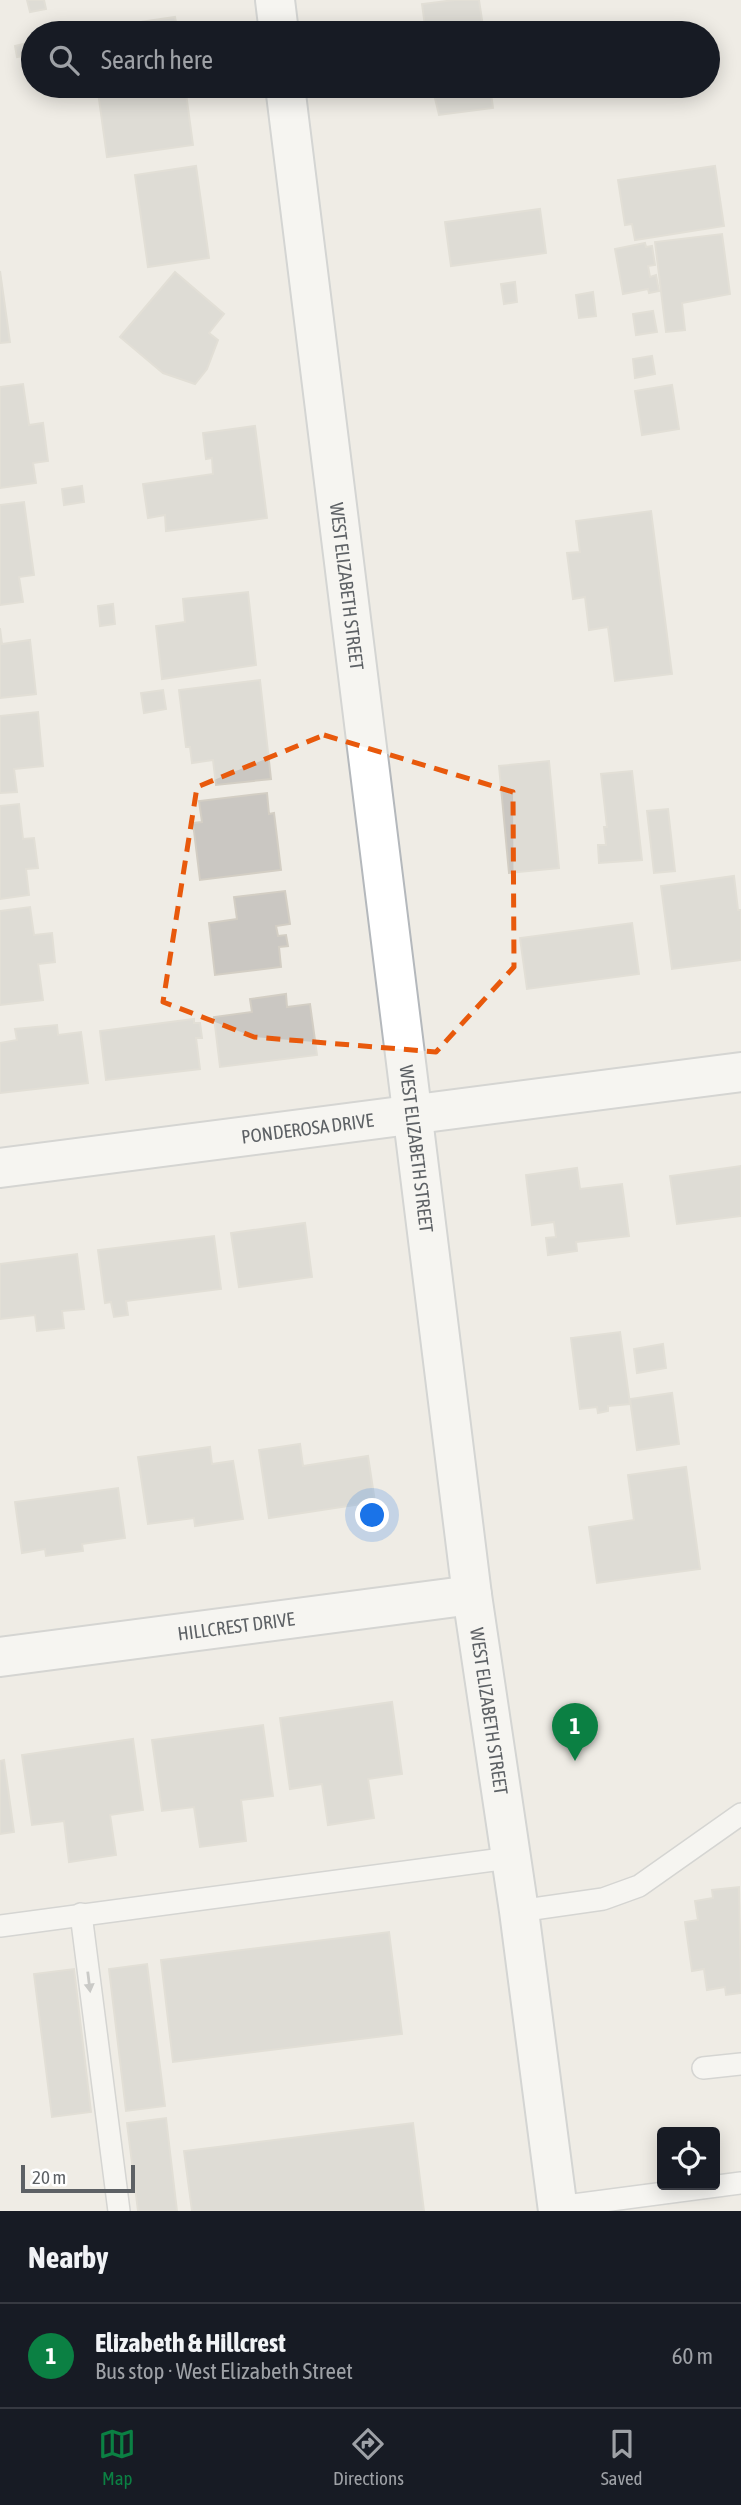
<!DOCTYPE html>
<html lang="en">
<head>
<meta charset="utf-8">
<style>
	:root { --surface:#171b24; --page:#242831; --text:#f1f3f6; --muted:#9ea1a6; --line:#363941; --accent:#0b8043 }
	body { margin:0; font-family:"Asap Condensed",sans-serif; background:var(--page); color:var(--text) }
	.controls { position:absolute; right:21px; bottom:21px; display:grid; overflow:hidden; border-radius:7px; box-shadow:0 4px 18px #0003 }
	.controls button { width:63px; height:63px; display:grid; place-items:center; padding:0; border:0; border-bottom:2px solid var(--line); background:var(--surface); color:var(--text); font:35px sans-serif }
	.scale { position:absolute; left:21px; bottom:18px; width:114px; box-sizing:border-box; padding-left:7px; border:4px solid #5d6165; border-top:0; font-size:19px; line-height:24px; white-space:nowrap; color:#5d6165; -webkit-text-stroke:5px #fff; paint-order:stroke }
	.you { position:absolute; left:373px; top:1516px; width:24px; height:24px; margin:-18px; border:5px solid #fff; border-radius:50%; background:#1a73e8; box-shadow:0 0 0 10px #1a73e833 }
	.badge { display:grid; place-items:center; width:46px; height:46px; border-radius:50%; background:var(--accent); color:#fff; font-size:23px; font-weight:700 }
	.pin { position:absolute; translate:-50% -58px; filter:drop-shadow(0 2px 4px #0008) }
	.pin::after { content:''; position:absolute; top:37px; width:24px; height:21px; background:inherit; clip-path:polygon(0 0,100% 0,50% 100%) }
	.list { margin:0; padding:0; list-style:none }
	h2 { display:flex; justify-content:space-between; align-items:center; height:91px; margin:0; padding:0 28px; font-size:30px }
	h2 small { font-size:23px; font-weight:400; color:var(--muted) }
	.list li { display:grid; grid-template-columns:46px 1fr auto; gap:21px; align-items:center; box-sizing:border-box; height:105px; padding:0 28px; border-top:2px solid var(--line) }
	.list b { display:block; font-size:26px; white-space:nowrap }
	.list p { margin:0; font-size:23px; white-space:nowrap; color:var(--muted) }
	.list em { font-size:23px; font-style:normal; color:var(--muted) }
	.icon { flex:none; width:38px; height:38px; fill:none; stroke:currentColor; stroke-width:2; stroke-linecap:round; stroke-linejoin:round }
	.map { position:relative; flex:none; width:741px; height:2211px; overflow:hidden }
	.search { position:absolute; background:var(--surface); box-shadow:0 4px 18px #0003; left:21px; right:21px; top:21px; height:77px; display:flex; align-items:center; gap:18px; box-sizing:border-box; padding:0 24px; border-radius:38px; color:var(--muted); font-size:26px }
	.sheet { height:196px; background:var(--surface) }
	nav { display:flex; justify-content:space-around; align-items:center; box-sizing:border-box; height:98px; border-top:2px solid var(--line); background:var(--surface); font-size:19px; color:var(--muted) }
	nav a { display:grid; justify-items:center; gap:4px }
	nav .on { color:var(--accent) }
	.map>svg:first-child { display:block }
	.building { fill:#cac7c2; stroke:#d3cec4; stroke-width:2 }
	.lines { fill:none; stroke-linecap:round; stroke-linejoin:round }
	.service-casing { stroke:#b6b8bb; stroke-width:24 }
	.minor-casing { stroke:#b6b8bb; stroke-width:42 }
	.secondary-casing { stroke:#b4b8bc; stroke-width:42 }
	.service { stroke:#fff; stroke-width:21 }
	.minor { stroke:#fff; stroke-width:38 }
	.secondary { stroke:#fff; stroke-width:38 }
	.oneway { fill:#9ea0a3 }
	.marked { fill:none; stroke:#e8590c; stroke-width:5; stroke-dasharray:14 9; stroke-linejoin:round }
	.labels { text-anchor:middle; stroke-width:7; stroke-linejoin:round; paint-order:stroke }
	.street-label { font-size:19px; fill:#5d6165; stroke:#fff }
</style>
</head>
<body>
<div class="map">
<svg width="741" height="2211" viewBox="0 0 741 2211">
	<rect width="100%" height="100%" fill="#efece5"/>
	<!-- building -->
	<g class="building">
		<polygon points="27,0 44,0 46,9 30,12"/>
		<polygon points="455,0 479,0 484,33 426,33 422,4"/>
		<polygon points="175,17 178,33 127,33 126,24"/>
		<polygon points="27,43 29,55 17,57 15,46"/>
		<polygon points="120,86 185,86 193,145 107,157 98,92 121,89"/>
		<polygon points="432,86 490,86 493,108 439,115"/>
		<polygon points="196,166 209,258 148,267 135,175"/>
		<polygon points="715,166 724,226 635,240 632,224 625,225 618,180"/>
		<polygon points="540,209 546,253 451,266 445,222"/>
		<polygon points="722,234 730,294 682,303 685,330 666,332 655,242"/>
		<polygon points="645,243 646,247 652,246 655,265 648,266 650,277 656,275 659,291 649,293 648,289 623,294 615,249"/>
		<polygon points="0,271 10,342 0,343"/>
		<polygon points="175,272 224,314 209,333 218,340 207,369 195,384 163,373 120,337"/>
		<polygon points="515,282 517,302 504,304 501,284"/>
		<polygon points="593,292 596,316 579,318 576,295"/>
		<polygon points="653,311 657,332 636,335 633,314"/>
		<polygon points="652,356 655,374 635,378 633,359"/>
		<polygon points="23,384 29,425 43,423 48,461 33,463 36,483 0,488 0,387"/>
		<polygon points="672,385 679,429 642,435 635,391"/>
		<polygon points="255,426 267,518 166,531 165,515 148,518 143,484 213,474 212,458 206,459 203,433"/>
		<polygon points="82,486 84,502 64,505 62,489"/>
		<polygon points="24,502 34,575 19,577 23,602 0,605 0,505"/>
		<polygon points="651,511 672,674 615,681 608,627 589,630 585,597 573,599 567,553 580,552 576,521"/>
		<polygon points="248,592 256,665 162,679 156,626 185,622 183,599"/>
		<polygon points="113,604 115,624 100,626 98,606"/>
		<polygon points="0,628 2,644 30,640 36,694 0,698"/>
		<polygon points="260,680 271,779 216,785 213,760 192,763 190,747 186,747 179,690"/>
		<polygon points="163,690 166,709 144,713 141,693"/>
		<polygon points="38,712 43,766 14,769 17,792 0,793 0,716"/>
		<polygon points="549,761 559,868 509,873 499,766"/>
		<polygon points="632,771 642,860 599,863 598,845 606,845 604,827 607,827 601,774"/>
		<polygon points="267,793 269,814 274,813 281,870 200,880 193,823 202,822 199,801"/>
		<polygon points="19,804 23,839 34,838 38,868 26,869 29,895 0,899 0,806"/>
		<polygon points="668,809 675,871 654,873 647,811"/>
		<polygon points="734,876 738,910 741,910 741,960 672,969 661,886"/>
		<polygon points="285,891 290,924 276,926 278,936 286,935 288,946 279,947 281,967 215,975 209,923 237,919 234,897"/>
		<polygon points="30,907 34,935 52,933 55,962 38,964 43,1000 0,1005 0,911"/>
		<polygon points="632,923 639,974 527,989 520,938"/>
		<polygon points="286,994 287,1007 310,1004 317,1055 220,1067 214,1017 252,1012 250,999"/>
		<polygon points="194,1019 194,1023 200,1023 202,1038 196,1038 200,1069 106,1080 100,1031"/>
		<polygon points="57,1025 58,1035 81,1032 88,1083 0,1093 0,1043 17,1040 15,1029"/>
		<polygon points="741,1166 741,1216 677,1224 670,1176"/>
		<polygon points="577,1168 580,1189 622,1184 629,1236 576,1242 577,1251 548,1255 546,1238 556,1237 554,1222 532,1225 526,1175"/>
		<polygon points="305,1223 312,1277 239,1287 231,1233"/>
		<polygon points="214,1236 221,1289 126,1301 128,1315 114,1317 111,1302 105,1303 98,1250"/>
		<polygon points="77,1254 84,1309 62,1311 64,1328 37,1331 35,1315 0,1319 0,1264"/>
		<polygon points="620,1332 630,1404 608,1406 608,1411 598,1413 597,1407 580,1409 571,1338"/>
		<polygon points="663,1344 666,1368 637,1373 634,1349"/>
		<polygon points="672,1393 679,1444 637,1450 630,1399"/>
		<polygon points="300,1444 303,1466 368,1456 375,1502 269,1518 259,1450"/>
		<polygon points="210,1447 212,1464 233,1461 243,1519 195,1526 194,1518 148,1524 138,1457"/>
		<polygon points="686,1467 700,1569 597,1583 589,1527 634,1520 628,1475"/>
		<polygon points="118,1488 125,1538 82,1544 83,1551 46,1556 45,1549 22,1553 15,1502"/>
		<polygon points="392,1702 402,1774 368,1779 374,1818 328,1825 322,1784 290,1789 280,1718"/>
		<polygon points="263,1725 273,1796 241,1800 246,1841 200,1847 194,1807 162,1811 152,1740"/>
		<polygon points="133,1739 143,1810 110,1815 116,1855 69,1862 64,1821 32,1825 22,1755"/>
		<polygon points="4,1760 14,1832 0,1834 0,1761"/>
		<polygon points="739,1887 741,1993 726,1995 725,1987 707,1990 704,1969 692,1971 685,1922 698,1920 695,1901 713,1898 712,1890"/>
		<polygon points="389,1932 402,2034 173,2062 161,1960"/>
		<polygon points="147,1964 165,2106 126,2111 109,1969"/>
		<polygon points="74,1969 91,2112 52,2117 34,1974"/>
		<polygon points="166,2118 177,2211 138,2211 127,2123"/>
		<polygon points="413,2123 424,2211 192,2211 184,2151"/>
	</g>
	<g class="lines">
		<defs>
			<g id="service">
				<polyline points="519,1911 603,1899 639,1886 741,1814"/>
				<polyline points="81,1914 119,2211"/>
				<polyline points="0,1926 510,1858"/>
				<polyline points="703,2068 741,2064"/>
				<polyline points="558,2207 741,2183"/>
			</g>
			<g id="minor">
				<path id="s1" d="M0 1168 741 1072"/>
				<path id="s2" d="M0 1657 472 1595"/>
			</g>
			<g id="secondary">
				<polyline points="275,0 279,33"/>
				<path id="s3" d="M285 86 472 1595 519 1911 558 2211"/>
			</g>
		</defs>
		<!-- service casing -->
		<use href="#service" class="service-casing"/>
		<!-- minor casing -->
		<use href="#minor" class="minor-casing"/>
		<!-- secondary casing -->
		<use href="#secondary" class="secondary-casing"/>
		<!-- service -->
		<use href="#service" class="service"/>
		<!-- minor -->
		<use href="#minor" class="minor"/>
		<!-- secondary -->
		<use href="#secondary" class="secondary"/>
	</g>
	<!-- one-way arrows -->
	<defs><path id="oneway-solid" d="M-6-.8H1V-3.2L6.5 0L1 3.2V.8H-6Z" transform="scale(1.75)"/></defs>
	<use class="oneway" href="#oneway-solid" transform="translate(89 1982) rotate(83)"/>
	<!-- marked area -->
	<path d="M0 0H741V2211H0ZM324 735 513 792 514 967 436 1052 254 1037 163 1002 197 787Z" fill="#efece5" fill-opacity=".55" fill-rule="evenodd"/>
	<path class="marked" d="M324 735 513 792 514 967 436 1052 254 1037 163 1002 197 787Z"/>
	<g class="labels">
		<!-- street labels -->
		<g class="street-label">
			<text dy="7" stroke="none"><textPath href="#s3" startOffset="504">WEST ELIZABETH STREET</textPath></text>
			<text dy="7" stroke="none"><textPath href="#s1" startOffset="310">PONDEROSA DRIVE</textPath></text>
			<text dy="7" stroke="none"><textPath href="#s3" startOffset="1071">WEST ELIZABETH STREET</textPath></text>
			<text dy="7" stroke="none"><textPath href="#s2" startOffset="238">HILLCREST DRIVE</textPath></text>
			<text dy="7" stroke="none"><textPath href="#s3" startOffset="1638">WEST ELIZABETH STREET</textPath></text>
		</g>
	</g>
</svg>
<div class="controls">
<button><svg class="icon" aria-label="locate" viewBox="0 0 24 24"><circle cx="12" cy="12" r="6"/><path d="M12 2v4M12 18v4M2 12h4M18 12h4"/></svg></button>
</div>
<div class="scale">20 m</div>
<div class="you"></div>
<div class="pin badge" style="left:575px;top:1761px">1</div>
<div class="search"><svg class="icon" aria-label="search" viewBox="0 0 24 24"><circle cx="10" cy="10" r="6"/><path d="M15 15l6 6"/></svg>Search here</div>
</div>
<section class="sheet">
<h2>Nearby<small></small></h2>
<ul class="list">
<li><span class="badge">1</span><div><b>Elizabeth &amp; Hillcrest</b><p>Bus stop · West Elizabeth Street</p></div><em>60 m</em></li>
</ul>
</section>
<nav>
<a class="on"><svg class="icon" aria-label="map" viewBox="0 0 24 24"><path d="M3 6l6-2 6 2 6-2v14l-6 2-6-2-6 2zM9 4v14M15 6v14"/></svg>Map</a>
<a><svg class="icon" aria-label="directions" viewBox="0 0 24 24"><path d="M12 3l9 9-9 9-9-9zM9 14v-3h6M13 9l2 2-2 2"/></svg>Directions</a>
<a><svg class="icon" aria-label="saved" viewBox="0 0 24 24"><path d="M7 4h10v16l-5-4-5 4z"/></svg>Saved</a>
</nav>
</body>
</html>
